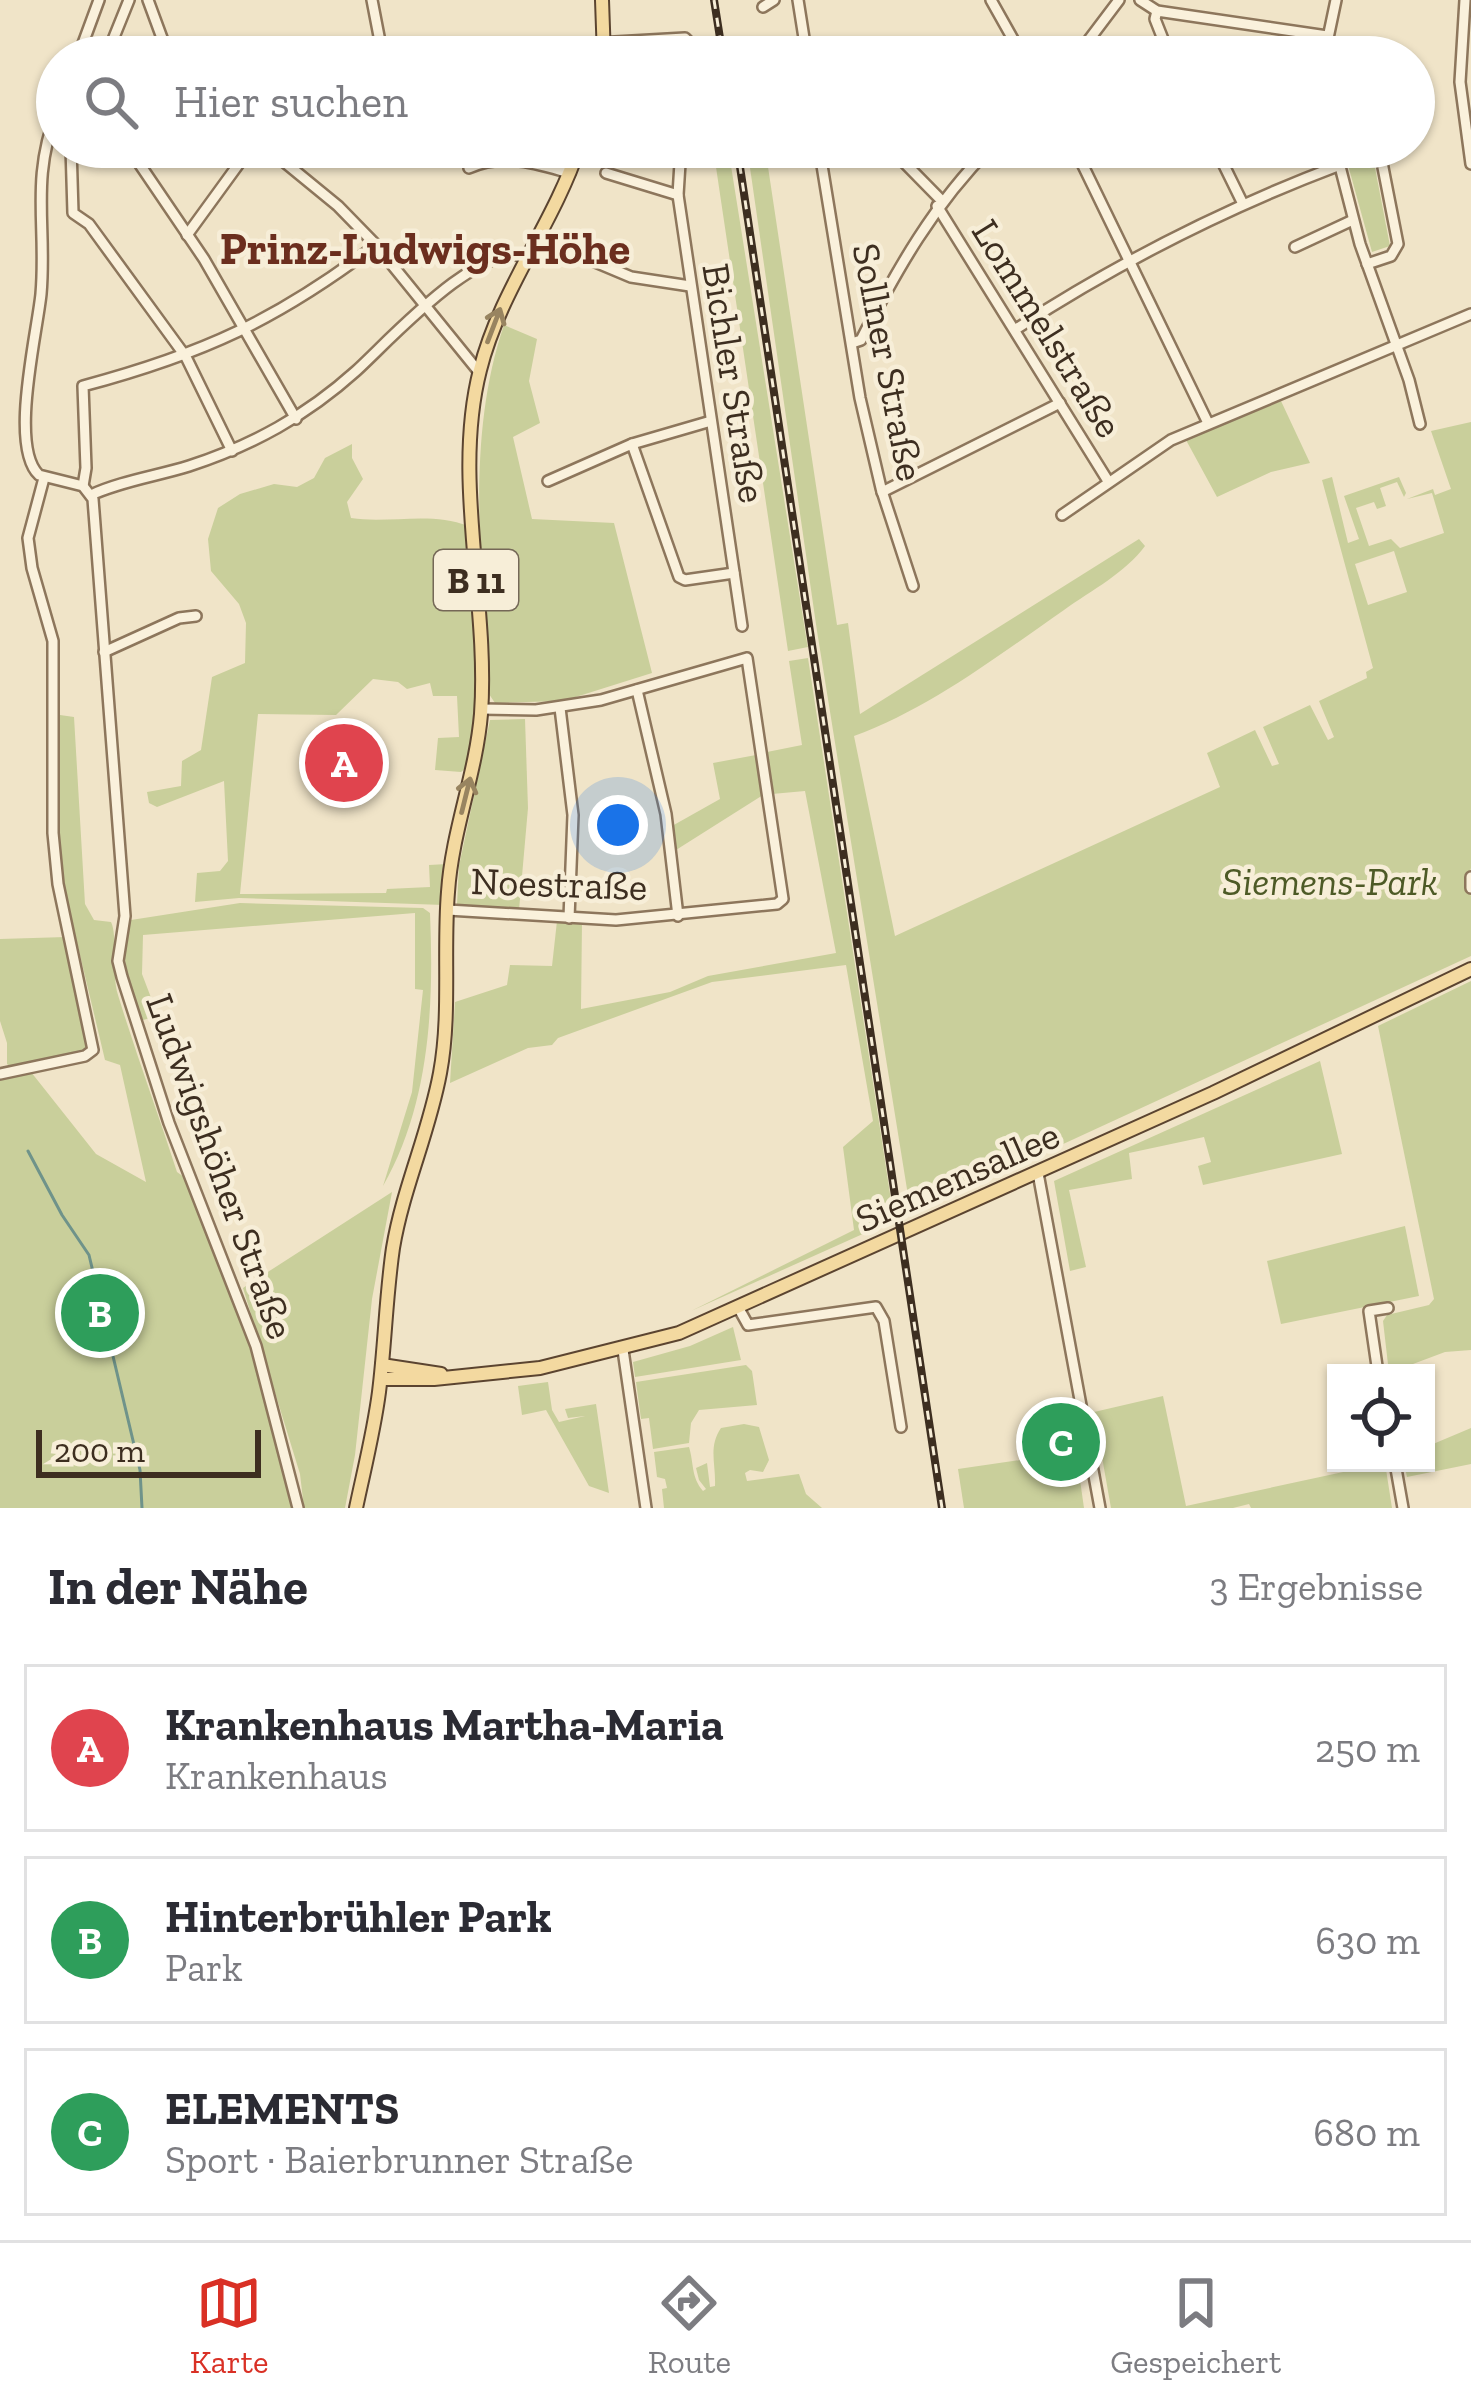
<!DOCTYPE html>
<html lang="de">
<head>
<meta charset="utf-8">
<style>
	:root { --surface:#fff; --page:#f7f7f7; --text:#2b2b33; --muted:#7c7c81; --line:#e1e1e2; --accent:#d93025 }
	body { margin:0; font-family:"Zilla Slab",serif; background:var(--page); color:var(--text) }
	.controls { position:absolute; right:36px; bottom:36px; display:grid; overflow:hidden; border-radius:0px; box-shadow:0 3px 9px #0004 }
	.controls button { width:108px; height:108px; display:grid; place-items:center; padding:0; border:0; border-bottom:3px solid var(--line); background:var(--surface); color:var(--text); font:60px sans-serif }
	.scale { position:absolute; left:36px; bottom:30px; width:225px; box-sizing:border-box; padding-left:12px; border:6px solid #3d2e20; border-top:0; font-size:33px; line-height:42px; white-space:nowrap; color:#3d2e20; -webkit-text-stroke:9px #f7eed8; paint-order:stroke }
	.you { position:absolute; left:618px; top:825px; width:42px; height:42px; margin:-30px; border:9px solid #fff; border-radius:50%; background:#1a73e8; box-shadow:0 0 0 18px #1a73e833 }
	.badge { display:grid; place-items:center; width:78px; height:78px; border-radius:50%; background:var(--accent); color:#fff; font-size:39px; font-weight:700 }
	.pin { position:absolute; translate:-50% -50%; border:6px solid #fff; box-shadow:0 3px 12px #0006 }
	.list { margin:0; padding:0; list-style:none }
	h2 { display:flex; justify-content:space-between; align-items:center; height:156px; margin:0; padding:0 48px; font-size:51px }
	h2 small { font-size:39px; font-weight:400; color:var(--muted) }
	.list li { display:grid; grid-template-columns:78px 1fr auto; gap:36px; align-items:center; box-sizing:border-box; height:168px; margin:0 24px 24px; padding:0 24px; border:3px solid var(--line); border-radius:0px }
	.list b { display:block; font-size:45px; white-space:nowrap }
	.list p { margin:0; font-size:39px; white-space:nowrap; color:var(--muted) }
	.list em { font-size:39px; font-style:normal; color:var(--muted) }
	.icon { flex:none; width:66px; height:66px; fill:none; stroke:currentColor; stroke-width:2; stroke-linecap:round; stroke-linejoin:round }
	.map { position:relative; flex:none; width:1471px; height:1508px; overflow:hidden }
	.search { position:absolute; background:var(--surface); box-shadow:0 3px 9px #0004; left:36px; right:36px; top:36px; height:132px; display:flex; align-items:center; gap:30px; box-sizing:border-box; padding:0 42px; border-radius:66px; color:var(--muted); font-size:45px }
	.sheet { height:732px; background:var(--surface) }
	nav { display:flex; justify-content:space-around; align-items:center; box-sizing:border-box; height:168px; border-top:3px solid var(--line); background:var(--surface); font-size:33px; color:var(--muted) }
	nav a { display:grid; justify-items:center; gap:6px }
	nav .on { color:var(--accent) }
	.map>svg:first-child { display:block }
	.green { fill:#c9cf9b; fill-rule:evenodd }
	.lines { fill:none; stroke-linecap:round; stroke-linejoin:round }
	.stream { stroke:#6f938a; stroke-width:3 }
	.minor-casing { stroke:#8d765c; stroke-width:14 }
	.major-casing { stroke:#5b4430; stroke-width:16 }
	.minor { stroke:#faf1dc; stroke-width:9 }
	.major { stroke:#f3d9a0; stroke-width:12 }
	.rail-casing { stroke:#3d2e20; stroke-width:8 }
	.rail { stroke:#f7eed8; stroke-width:3; stroke-dasharray:9; stroke-linecap:butt }
	.oneway { stroke:#988460 }
	.labels { text-anchor:middle; stroke-width:9; stroke-linejoin:round; paint-order:stroke }
	.shield { fill:#f7eed8; stroke:#756857; stroke-width:3 }
	.shield-label { font-size:36px; font-weight:bold; fill:#3d2e20 }
	.street-label { font-size:39px; fill:#3d2e20; stroke:#f7eed8 }
	.park-label { font-size:39px; font-style:italic; fill:#4d5a26; stroke:#f7eed8 }
	.quarter-label { font-size:45px; font-weight:bold; fill:#6b2e1e; stroke:#f7eed8 }
</style>
</head>
<body>
<div class="map">
<svg width="1471" height="1508" viewBox="0 0 1471 1508">
	<rect width="100%" height="100%" fill="#f0e4c8"/>
	<!-- green -->
	<g class="green">
		<polygon points="713,147 728,147 807,643 808,647 788,651"/>
		<path d="M747 147H765L837 625 848 623 860 714 1139 539 1145 546C1125 573 1092 590 1064 610 999 655 929 709 854 736L895 936 1220 787 1207 753 1255 730 1272 766 1279 764 1263 727 1310 705 1328 740 1334 737 1319 701 1367 678 1366 672 1373 668 1322 480 1332 477 1348 543 1359 539 1344 496 1399 477 1406 493 1404 497 1397 482 1380 488 1386 506 1377 509 1374 502 1356 508 1369 546 1391 539 1400 548 1444 533 1432 493 1407 499 1433 489 1435 495 1451 489 1431 431 1471 422V868L1466 884 1471 896V956L911 1214 817 631ZM1394 551 1407 592 1368 605 1355 564Z"/>
		<polygon points="1343,147 1371,147 1390,246 1372,252"/>
		<path d="M504 325 537 339 529 381 540 423 513 437 532 519 614 523 652 673 563 701 495 703 489 694C483 573 464 442 504 325Z"/>
		<polygon points="1281,401 1310,463 1271,472 1217,497 1186,440"/>
		<path d="M352 444V458L363 479 347 502 351 518C389 524 431 511 468 526L477 705 466 768 461 772 435 770 438 738 459 737 457 696H433L430 683 407 689 398 682 373 679 336 715 258 714 240 894 386 893 387 889 430 887 429 865 447 864 444 905 239 898 195 902 197 873 220 871 228 861 224 781 157 807 149 803 147 792 181 786 182 761 201 750 212 677 245 663 246 623 239 604 211 571 208 539 218 508 240 494 274 484 297 487 314 478 325 458Z"/>
		<polygon points="808,658 894,1220 691,1311 854,1230 843,1147 873,1121 846,965 712,982 558,1038 552,1045 528,1048 450,1083 455,1002 507,985 510,965 552,966 557,921 582,922 581,1009 670,992 708,976 836,953 805,791 772,794 767,752 802,745 789,661"/>
		<path d="M60 715 74 717 85 904 94 920 111 922C118 936 111 972 118 995 136 1054 158 1113 177 1172L184 1177 253 1348 294 1508H0V1078L31 1072 96 1154 146 1182 120 1065 105 1060 65 892 59 850Z"/>
		<polygon points="525,719 528,808 519,910 457,904 459,866 490,720"/>
		<polygon points="756,755 763,795 676,850 672,826 720,799 713,763"/>
		<path d="M240 903 423 908 430 913C434 1005 430 1104 383 1186L412 1092 423 990 415 989V913L143 935 142 974 158 1016 143 1020C129 988 117 954 131 920Z"/>
		<polygon points="66,937 87,1046 82,1052 12,1068 7,1064 7,1043 0,1021 0,939"/>
		<polygon points="1471,981 1471,1350 1445,1352 1389,1373 1383,1321 1387,1315 1429,1305 1434,1299 1378,1026"/>
		<polygon points="1320,1061 1342,1154 1203,1185 1198,1166 1211,1162 1204,1137 1129,1153 1132,1179 1069,1190 1086,1267 1070,1271 1054,1181"/>
		<polygon points="392,1192 372,1299 355,1455 345,1508 304,1508 300,1474 243,1288"/>
		<polygon points="1405,1226 1419,1296 1281,1324 1267,1261"/>
		<polygon points="733,1327 741,1360 635,1377 633,1362 690,1346"/>
		<polygon points="746,1365 752,1371 757,1405 699,1410 691,1423 689,1443 653,1449 649,1418 641,1419 636,1382"/>
		<polygon points="548,1382 552,1410 559,1422 585,1416 568,1418 565,1409 596,1404 609,1493 589,1486 546,1410 522,1415 518,1386"/>
		<polygon points="1163,1396 1186,1506 1385,1463 1392,1508 1251,1508 1249,1504 1233,1508 1111,1508 1094,1412"/>
		<path d="M744 1424 759 1427 769 1460 763 1472 750 1470 745 1473 747 1481 799 1474 806 1494 822 1508H664L662 1489 667 1488 665 1479 657 1477 654 1452 689 1447C694 1463 691 1477 703 1491L706 1489 699 1480 696 1468 707 1463 710 1487 715 1486C716 1464 708 1447 721 1428Z"/>
		<polygon points="1471,1428 1471,1464 1407,1477 1404,1463 1426,1463 1426,1447"/>
		<polygon points="1076,1452 1084,1508 964,1508 958,1469"/>
	</g>
	<g class="lines">
		<!-- stream -->
		<polyline class="stream" points="28,1151 62,1215 89,1255 140,1470 142,1508"/>
		<defs>
			<g id="minor">
				<polyline points="148,0 169,57"/>
				<polyline points="372,0 383,57"/>
				<polyline points="798,0 807,57"/>
				<polyline points="991,0 1023,57"/>
				<polyline points="1140,0 1157,11 1327,36"/>
				<polyline points="1465,0 1460,82 1471,164"/>
				<polyline points="763,7 774,0"/>
				<polyline points="1157,11 1155,19 1170,57"/>
				<polyline points="78,57 99,0"/>
				<polyline points="106,57 129,0"/>
				<polyline points="490,57 562,45 685,38 693,46 694,57"/>
				<polyline points="1076,57 1119,0"/>
				<polyline points="1324,57 1336,0"/>
				<path d="M57 111C30 180 47 226 41 294 37 334 9 447 39 475L83 486 93 499 125 916 118 961 122 977 169 1123 256 1346 298 1508"/>
				<polyline points="71,147 73,213 89,224 186,357 232,451"/>
				<polyline points="128,147 204,259 296,419"/>
				<polyline points="266,147 338,206 376,245 479,372"/>
				<polyline points="681,147 678,195 742,626"/>
				<polyline points="819,147 860,398 881,488 913,586"/>
				<polyline points="889,147 942,201"/>
				<polyline points="1074,147 1208,423"/>
				<polyline points="1215,147 1243,204"/>
				<polyline points="1335,147 1360,244 1409,380 1420,424"/>
				<path d="M469 168C503 152 537 164 570 173"/>
				<polyline points="606,173 678,195"/>
				<polyline points="937,206 1108,481"/>
				<polyline points="187,235 251,147"/>
				<polyline points="538,238 631,277 690,286"/>
				<polyline points="1295,247 1353,220"/>
				<polyline points="1367,264 1391,256 1398,244 1379,147"/>
				<path d="M1016 329C1119 262 1226 208 1340 165"/>
				<path d="M852 343 861 340C897 269 934 204 991 147"/>
				<polyline points="632,444 679,577 685,580 734,573"/>
				<polyline points="548,481 632,444 711,421"/>
				<path d="M83 486 86 468 83 386C203 354 277 320 376 245"/>
				<polyline points="882,492 1060,403"/>
				<path d="M91 495C121 481 157 476 189 466 253 445 306 416 356 371 391 339 480 240 527 257"/>
				<polyline points="1062,515 1171,440 1471,314"/>
				<polyline points="104,652 179,618 196,616"/>
				<polyline points="637,690 666,814 678,916"/>
				<polyline points="560,708 573,815 569,918"/>
				<polyline points="1471,877 1471,888"/>
				<polyline points="448,910 616,920 777,904 783,899 747,658 601,700 536,710 481,709"/>
				<polyline points="0,1074 85,1056 93,1050 58,884 53,833 53,641 32,568 28,538 44,478"/>
				<polyline points="1038,1173 1100,1508"/>
				<polyline points="738,1307 748,1325 876,1307 884,1321 901,1427"/>
				<polyline points="623,1350 646,1508"/>
				<polyline points="1378,1373 1369,1311 1388,1308"/>
				<polyline points="1395,1463 1403,1508"/>
			</g>
			<g id="major">
				<polyline points="602,0 604,57"/>
				<polyline points="382,1365 441,1374"/>
				<polyline points="381,1379 434,1379 540,1368 679,1333 1213,1093 1471,969"/>
				<path d="M356 1508C364 1470 374 1431 379 1392 385 1344 386 1296 393 1248 403 1188 429 1133 440 1073 451 1014 443 952 448 892 452 831 476 774 481 714 489 602 452 479 480 370 500 290 553 225 579 147"/>
			</g>
		</defs>
		<!-- minor casing -->
		<use href="#minor" class="minor-casing"/>
		<!-- major casing -->
		<use href="#major" class="major-casing"/>
		<!-- minor -->
		<use href="#minor" class="minor"/>
		<!-- major -->
		<use href="#major" class="major"/>
		<defs>
			<g id="rail">
				<polyline points="714,0 723,57"/>
				<polyline points="737,147 942,1508"/>
			</g>
		</defs>
		<!-- rail casing -->
		<use href="#rail" class="rail-casing"/>
		<!-- rail -->
		<use href="#rail" class="rail"/>
	</g>
	<!-- one-way arrows -->
	<defs><path id="oneway-shaft" d="M-6 0H5M1.5-3L5.5 0L1.5 3" fill="none" stroke-width="1.6" stroke-linecap="round" stroke-linejoin="round" transform="scale(3)"/></defs>
	<g class="oneway">
		<use href="#oneway-shaft" transform="translate(494 325) rotate(-69)"/>
		<use href="#oneway-shaft" transform="translate(466 795) rotate(-76)"/>
	</g>
	<g class="labels">
		<!-- shield labels -->
		<rect class="shield" x="434" y="550" width="84" height="60" rx="9"/>
		<g class="shield-label">
			<text x="476" y="593">B 11</text>
		</g>
		<!-- street labels -->
		<g class="street-label">
			<text transform="translate(1048 328) rotate(58)" y="14">Lommelstraße</text>
			<text transform="translate(889 362) rotate(79)" y="14">Sollner Straße</text>
			<text transform="translate(735 383) rotate(81)" y="14">Bichler Straße</text>
			<text transform="translate(559 883) rotate(2)" y="14">Noestraße</text>
			<text transform="translate(221 1166) rotate(70)" y="14">Ludwigshöher Straße</text>
			<text transform="translate(957 1176) rotate(-24)" y="14">Siemensallee</text>
		</g>
		<!-- park labels -->
		<g class="park-label">
			<text x="1330" y="895">Siemens-Park</text>
		</g>
		<!-- quarter labels -->
		<g class="quarter-label">
			<text x="425" y="264">Prinz-Ludwigs-Höhe</text>
		</g>
	</g>
</svg>
<div class="controls">
<button><svg class="icon" aria-label="locate" viewBox="0 0 24 24"><circle cx="12" cy="12" r="6"/><path d="M12 2v4M12 18v4M2 12h4M18 12h4"/></svg></button>
</div>
<div class="scale">200 m</div>
<div class="you"></div>
<div class="pin badge" style="left:344px;top:763px;background:#e0444e">A</div>
<div class="pin badge" style="left:100px;top:1313px;background:#2e9e5b">B</div>
<div class="pin badge" style="left:1061px;top:1442px;background:#2e9e5b">C</div>
<div class="search"><svg class="icon" aria-label="search" viewBox="0 0 24 24"><circle cx="10" cy="10" r="6"/><path d="M15 15l6 6"/></svg>Hier suchen</div>
</div>
<section class="sheet">
<h2>In der Nähe<small>3 Ergebnisse</small></h2>
<ul class="list">
<li><span class="badge" style="background:#e0444e">A</span><div><b>Krankenhaus Martha-Maria</b><p>Krankenhaus</p></div><em>250 m</em></li>
<li><span class="badge" style="background:#2e9e5b">B</span><div><b>Hinterbrühler Park</b><p>Park</p></div><em>630 m</em></li>
<li><span class="badge" style="background:#2e9e5b">C</span><div><b>ELEMENTS</b><p>Sport · Baierbrunner Straße</p></div><em>680 m</em></li>
</ul>
</section>
<nav>
<a class="on"><svg class="icon" aria-label="map" viewBox="0 0 24 24"><path d="M3 6l6-2 6 2 6-2v14l-6 2-6-2-6 2zM9 4v14M15 6v14"/></svg>Karte</a>
<a><svg class="icon" aria-label="directions" viewBox="0 0 24 24"><path d="M12 3l9 9-9 9-9-9zM9 14v-3h6M13 9l2 2-2 2"/></svg>Route</a>
<a><svg class="icon" aria-label="saved" viewBox="0 0 24 24"><path d="M7 4h10v16l-5-4-5 4z"/></svg>Gespeichert</a>
</nav>
</body>
</html>
